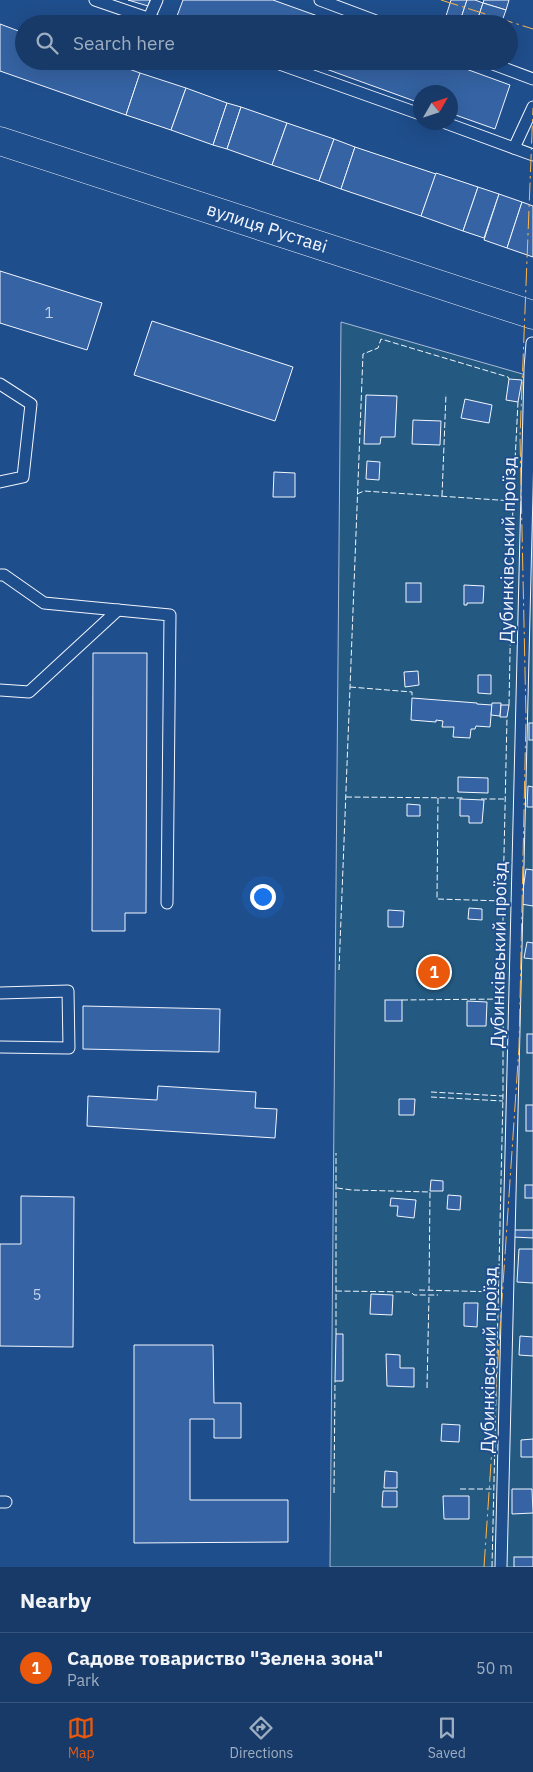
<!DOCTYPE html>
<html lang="en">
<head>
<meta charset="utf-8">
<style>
	:root { --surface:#173a69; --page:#244571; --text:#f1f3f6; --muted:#9eadc0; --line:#36547d; --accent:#ea580c }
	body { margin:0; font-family:"IBM Plex Sans",sans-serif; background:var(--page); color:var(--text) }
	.compass { position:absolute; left:413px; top:85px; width:45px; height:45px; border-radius:50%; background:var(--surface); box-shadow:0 5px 20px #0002; rotate:51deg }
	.you { position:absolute; left:262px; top:896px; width:18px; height:18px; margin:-12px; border:4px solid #fff; border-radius:50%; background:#1a73e8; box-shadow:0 0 0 8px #1a73e833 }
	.badge { display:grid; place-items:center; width:32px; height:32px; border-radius:50%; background:var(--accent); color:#fff; font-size:16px; font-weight:700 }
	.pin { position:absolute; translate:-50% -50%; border:2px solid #fff; box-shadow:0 1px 5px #0006 }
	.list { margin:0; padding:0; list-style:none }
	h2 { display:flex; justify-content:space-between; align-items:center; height:65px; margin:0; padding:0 20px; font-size:21px }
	h2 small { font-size:16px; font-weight:400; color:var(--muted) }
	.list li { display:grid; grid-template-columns:32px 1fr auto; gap:15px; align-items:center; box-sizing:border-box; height:70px; padding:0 20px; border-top:1px solid var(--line) }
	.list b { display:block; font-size:19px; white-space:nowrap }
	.list p { margin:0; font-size:16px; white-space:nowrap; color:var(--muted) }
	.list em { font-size:16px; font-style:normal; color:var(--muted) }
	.icon { flex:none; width:28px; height:28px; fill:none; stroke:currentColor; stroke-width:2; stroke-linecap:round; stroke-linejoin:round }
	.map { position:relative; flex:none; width:533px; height:1567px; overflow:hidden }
	.search { position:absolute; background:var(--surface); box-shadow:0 5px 20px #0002; left:15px; right:15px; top:15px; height:55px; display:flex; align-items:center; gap:12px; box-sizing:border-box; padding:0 18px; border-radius:28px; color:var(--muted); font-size:19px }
	.sheet { height:135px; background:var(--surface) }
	nav { display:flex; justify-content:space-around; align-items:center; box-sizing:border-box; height:70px; border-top:1px solid var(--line); background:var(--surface); font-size:14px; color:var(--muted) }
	nav a { display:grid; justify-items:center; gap:2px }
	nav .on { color:var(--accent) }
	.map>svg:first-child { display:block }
	.green { fill:#245a82; stroke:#a8bbd7 }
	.building { fill:#3563a3; stroke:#f2f6ff }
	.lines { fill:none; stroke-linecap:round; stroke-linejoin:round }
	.lane-casing { stroke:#f2f6ff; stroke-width:13 }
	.secondary-casing { stroke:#f2f6ff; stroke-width:29 }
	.lane { stroke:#1f4e8c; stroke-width:11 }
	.secondary { stroke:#1f4e8c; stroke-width:28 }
	.fence { stroke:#f2f6ff; stroke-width:1; stroke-dasharray:6 2.5; stroke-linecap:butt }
	.power { stroke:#ffb74d; stroke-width:1; stroke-dasharray:18 4 2.5 4; stroke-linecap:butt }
	.labels { text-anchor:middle; stroke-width:4; stroke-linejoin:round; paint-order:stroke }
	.number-label { font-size:15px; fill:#c3d1e8 }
	.street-label { font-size:18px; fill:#f2f6ff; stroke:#1f4e8c }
</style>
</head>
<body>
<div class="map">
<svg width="533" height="1567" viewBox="0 0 533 1567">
	<rect width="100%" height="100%" fill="#1f4e8c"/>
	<!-- green -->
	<polygon class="green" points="341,322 533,377 533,1567 330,1567"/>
	<!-- building -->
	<g class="building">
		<polygon points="128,0 150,0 148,6"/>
		<polygon points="183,0 273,0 340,24 198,24 177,16"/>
		<polygon points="451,0 467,0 460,21 446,16"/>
		<polygon points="467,0 475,0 483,3 476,24 469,24 460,21"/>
		<polygon points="484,0 509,0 506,10 483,3"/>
		<polygon points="483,3 506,10 501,24 476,24"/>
		<polygon points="0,24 24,33 24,61 107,61 140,73 126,115 0,71"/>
		<polygon points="304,61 444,61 510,85 495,129 450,113 450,92 420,92 420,103"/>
		<polygon points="140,73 186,88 171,130 126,115"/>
		<polygon points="186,88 227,103 213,145 171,130"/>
		<polygon points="227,103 241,107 227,149 213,145"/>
		<polygon points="241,107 287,123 272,165 227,149"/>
		<polygon points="287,123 334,139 319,181 272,165"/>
		<polygon points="334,139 355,147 341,189 319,181"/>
		<polygon points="355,147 436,174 421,216 341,189"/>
		<polygon points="436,173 478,187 463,231 421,216"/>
		<polygon points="478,187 499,194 484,238 463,231"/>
		<polygon points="499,194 522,202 507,248 484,240"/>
		<polygon points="522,202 533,206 533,257 507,248"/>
		<polygon points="0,271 102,303 87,350 0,323"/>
		<polygon points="152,321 293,367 275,421 134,375"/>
		<polygon points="509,379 522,380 518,402 506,400"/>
		<polygon points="366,395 397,396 395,437 381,437 380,444 364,444"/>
		<polygon points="465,399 492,405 489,423 461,418"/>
		<polygon points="413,420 441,421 440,445 412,444"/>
		<polygon points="367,461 380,462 379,480 366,479"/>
		<polygon points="274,472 295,473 295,497 273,497"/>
		<rect x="406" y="583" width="15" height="19"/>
		<polygon points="464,585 484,586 483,603 467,603 467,605 464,605"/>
		<polygon points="93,653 147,653 146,913 125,913 125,931 92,931"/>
		<polygon points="418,671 419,685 405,687 404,672"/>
		<polygon points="478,675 491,675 491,694 478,693"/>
		<polygon points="412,698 477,703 477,704 492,705 490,727 476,726 475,729 471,729 470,738 453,737 454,727 442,727 443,721 436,720 436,722 411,720"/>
		<polygon points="492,703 501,703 500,716 491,715"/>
		<polygon points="501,705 509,705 507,717 500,717"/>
		<rect x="529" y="723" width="4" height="17"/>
		<polygon points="458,777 488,778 488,793 458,792"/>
		<polygon points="528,786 533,787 533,807 527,807"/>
		<polygon points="460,799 484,800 482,823 469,823 469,816 460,816"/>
		<polygon points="407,804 420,805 420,816 407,816"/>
		<polygon points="526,869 533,870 533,906 521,904"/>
		<polygon points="469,908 482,909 482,920 468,919"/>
		<polygon points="388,910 404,911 403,927 388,927"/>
		<polygon points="527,942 533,943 533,959 524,958"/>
		<rect x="385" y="1000" width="17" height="21"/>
		<polygon points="467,1001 487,1002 486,1026 467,1026"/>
		<polygon points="83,1006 220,1009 219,1052 83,1049"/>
		<rect x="527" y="1034" width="6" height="19"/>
		<polygon points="158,1086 256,1092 255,1108 277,1109 275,1138 87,1126 88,1096 157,1100"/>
		<polygon points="399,1099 415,1099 414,1115 399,1115"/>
		<rect x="526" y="1105" width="7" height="26"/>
		<polygon points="431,1180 443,1181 443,1191 430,1191"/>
		<rect x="525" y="1185" width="8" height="13"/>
		<polygon points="448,1195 461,1196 460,1210 447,1209"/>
		<polygon points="21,1196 74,1197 73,1347 0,1346 0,1244 21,1244"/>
		<polygon points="391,1198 416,1200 414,1218 397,1216 398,1206 390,1206"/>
		<polygon points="513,1230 533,1230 533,1238 513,1237"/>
		<polygon points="519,1249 533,1249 533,1283 517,1282"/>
		<polygon points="371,1294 393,1295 392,1315 370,1314"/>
		<polygon points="464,1303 478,1303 477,1327 464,1326"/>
		<polygon points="336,1334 343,1334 343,1381 335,1381"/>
		<polygon points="520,1336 533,1337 533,1356 519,1355"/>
		<polygon points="134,1345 213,1345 214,1403 241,1403 241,1438 214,1438 214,1419 190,1419 190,1500 288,1500 288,1542 134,1543"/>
		<polygon points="386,1354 400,1355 400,1368 414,1368 414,1387 387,1386"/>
		<polygon points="442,1424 460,1425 459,1442 441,1441"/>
		<polygon points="533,1439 533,1457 521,1457 521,1440"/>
		<polygon points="385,1471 397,1472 397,1488 384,1488"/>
		<polygon points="512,1489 532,1489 533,1513 512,1514"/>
		<polygon points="383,1491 397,1491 397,1507 382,1507"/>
		<polygon points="443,1496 469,1496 469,1519 444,1519"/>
		<rect x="514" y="1557" width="19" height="10"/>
	</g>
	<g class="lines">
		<defs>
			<g id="lane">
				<polyline points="95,0 165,24"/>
				<polyline points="320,0 384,24"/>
				<polyline points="149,18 157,0"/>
				<polyline points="271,61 420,114"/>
				<polyline points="485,61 533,79"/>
				<polyline points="443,122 533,155"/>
				<polyline points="514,148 533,107"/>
				<polyline points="0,384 31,404 23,477 0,482"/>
				<polyline points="0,575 4,575 44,603 170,615 167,903"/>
				<polyline points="0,690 29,692 118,610"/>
				<polyline points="0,993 68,991 69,1048 0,1047"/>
				<polyline points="0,1502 6,1502"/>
				<polyline points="501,1567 530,368 532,343"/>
			</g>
			<polyline id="secondary" points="0,141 533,315"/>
		</defs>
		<!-- lane casing -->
		<use href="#lane" class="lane-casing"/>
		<!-- secondary casing -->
		<use href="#secondary" class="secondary-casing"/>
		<!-- lane -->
		<use href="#lane" class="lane"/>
		<!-- secondary -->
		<use href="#secondary" class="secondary"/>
		<!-- fence -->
		<g class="fence">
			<polyline points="357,494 364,491 513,501"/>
			<polyline points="442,496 446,394"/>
			<polyline points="350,687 412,692 412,698"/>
			<polyline points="509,705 513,501 518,402"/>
			<polyline points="346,797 463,798"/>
			<polyline points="438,798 437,899 503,901"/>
			<polyline points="481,799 506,799"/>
			<polyline points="339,970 363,354 378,348 381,339 508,377 509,379"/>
			<polyline points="402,1000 503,999"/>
			<polyline points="431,1092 503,1096"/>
			<polyline points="431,1097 503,1101"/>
			<polyline points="337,1188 352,1190 430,1192 429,1290"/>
			<polyline points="419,1290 499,1292"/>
			<polyline points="336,1291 411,1292 414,1295 438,1295"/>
			<polyline points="336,1334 336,1153"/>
			<polyline points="427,1388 429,1295"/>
			<polyline points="460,1489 494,1489"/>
			<polyline points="334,1493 335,1381"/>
			<polyline points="492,1567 503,1096 503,901 507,717"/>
		</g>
		<!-- power -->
		<g class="power">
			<polyline points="441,0 533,29"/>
			<polyline points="484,1567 519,1047 526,717 520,437 533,108"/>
		</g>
	</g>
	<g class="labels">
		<!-- number labels -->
		<g class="number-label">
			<text x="49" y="318">1</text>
			<text x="37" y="1300">5</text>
		</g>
		<!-- street labels -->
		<g class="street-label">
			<text transform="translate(267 228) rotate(18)" y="6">вулиця Руставі</text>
			<text transform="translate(508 550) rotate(-89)" y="6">Дубинківський проїзд</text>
			<text transform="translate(499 955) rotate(-89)" y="6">Дубинківський проїзд</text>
			<text transform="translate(489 1360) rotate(-89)" y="6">Дубинківський проїзд</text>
		</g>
	</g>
</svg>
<svg class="compass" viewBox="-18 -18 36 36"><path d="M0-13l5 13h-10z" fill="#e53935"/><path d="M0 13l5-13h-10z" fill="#9eadc0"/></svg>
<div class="you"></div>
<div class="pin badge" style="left:434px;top:972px">1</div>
<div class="search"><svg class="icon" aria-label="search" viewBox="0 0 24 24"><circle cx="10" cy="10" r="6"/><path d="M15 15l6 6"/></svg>Search here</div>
</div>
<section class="sheet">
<h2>Nearby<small></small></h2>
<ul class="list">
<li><span class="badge">1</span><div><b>Садове товариство &quot;Зелена зона&quot;</b><p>Park</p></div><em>50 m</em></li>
</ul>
</section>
<nav>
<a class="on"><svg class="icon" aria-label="map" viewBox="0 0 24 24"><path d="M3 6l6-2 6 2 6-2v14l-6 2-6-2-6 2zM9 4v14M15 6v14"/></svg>Map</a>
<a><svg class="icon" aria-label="directions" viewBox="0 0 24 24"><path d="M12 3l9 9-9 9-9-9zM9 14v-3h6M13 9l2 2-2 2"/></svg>Directions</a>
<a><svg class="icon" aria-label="saved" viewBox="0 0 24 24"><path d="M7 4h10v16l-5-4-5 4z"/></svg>Saved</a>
</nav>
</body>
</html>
